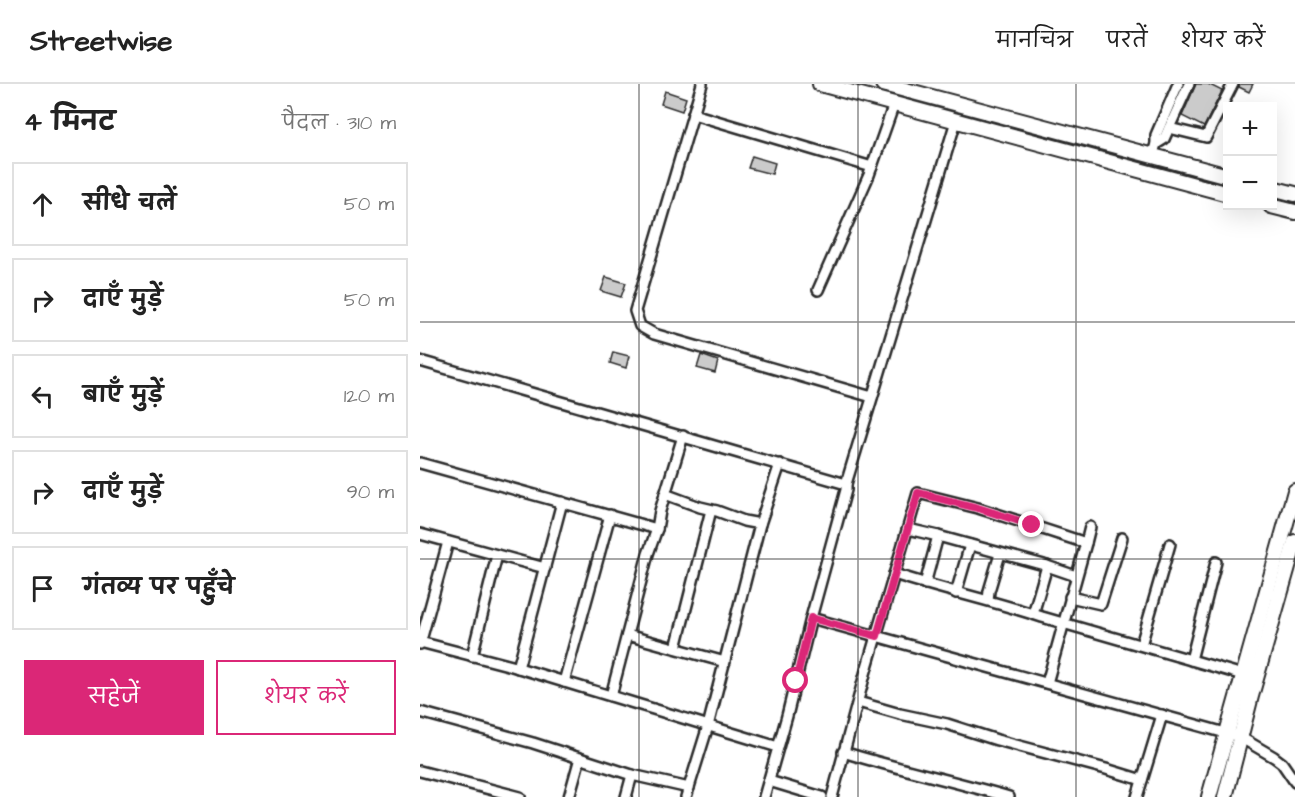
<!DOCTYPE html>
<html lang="hi">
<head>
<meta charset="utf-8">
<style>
	:root { --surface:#fff; --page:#f6f6f6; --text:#222; --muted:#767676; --line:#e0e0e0; --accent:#db2777 }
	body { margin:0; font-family:"Architects Daughter","Playpen Sans Deva",sans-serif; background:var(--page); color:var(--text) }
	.controls { position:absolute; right:18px; top:18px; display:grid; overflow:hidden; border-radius:0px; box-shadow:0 6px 24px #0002 }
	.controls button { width:54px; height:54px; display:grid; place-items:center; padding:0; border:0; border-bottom:2px solid var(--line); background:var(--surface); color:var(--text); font:30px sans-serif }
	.stop { position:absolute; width:18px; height:18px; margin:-14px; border:4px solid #db2777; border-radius:50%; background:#fff }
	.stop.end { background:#db2777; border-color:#fff; box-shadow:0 2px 6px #0008 }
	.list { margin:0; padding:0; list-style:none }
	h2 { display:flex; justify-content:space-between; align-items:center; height:78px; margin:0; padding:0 24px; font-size:26px }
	h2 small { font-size:20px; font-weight:400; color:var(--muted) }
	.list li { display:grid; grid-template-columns:39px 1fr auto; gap:18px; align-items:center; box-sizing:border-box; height:84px; margin:0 12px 12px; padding:0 12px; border:2px solid var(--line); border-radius:0px }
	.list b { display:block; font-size:22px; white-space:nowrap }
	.list em { font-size:20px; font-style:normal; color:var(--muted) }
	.actions { display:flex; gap:12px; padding:18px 24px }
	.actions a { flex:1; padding:14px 0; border:2px solid var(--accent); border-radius:0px; text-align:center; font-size:21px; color:var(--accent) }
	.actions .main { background:var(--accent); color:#fff }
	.icon { flex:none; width:33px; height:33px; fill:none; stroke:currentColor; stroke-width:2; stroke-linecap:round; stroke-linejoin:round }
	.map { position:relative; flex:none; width:875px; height:713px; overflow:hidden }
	header { display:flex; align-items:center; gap:36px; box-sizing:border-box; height:84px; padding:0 30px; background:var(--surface); border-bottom:2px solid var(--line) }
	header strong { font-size:28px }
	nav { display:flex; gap:33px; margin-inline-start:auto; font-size:21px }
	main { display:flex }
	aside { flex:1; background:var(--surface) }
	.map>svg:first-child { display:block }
	.building { fill:#cbcbcb; stroke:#2b2b2b; stroke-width:1.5 }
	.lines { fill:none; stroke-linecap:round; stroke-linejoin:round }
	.street-casing { stroke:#2b2b2b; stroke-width:14 }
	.secondary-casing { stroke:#2b2b2b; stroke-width:18 }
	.street { stroke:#fff; stroke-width:9 }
	.secondary { stroke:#fff; stroke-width:14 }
	.route { stroke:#db2777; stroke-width:8 }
	.grid { fill:none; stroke:#2b2b2b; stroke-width:1.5; stroke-opacity:0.55 }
</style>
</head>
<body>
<header>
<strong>Streetwise</strong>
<nav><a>मानचित्र</a><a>परतें</a><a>शेयर करें</a></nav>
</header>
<main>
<aside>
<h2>4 मिनट<small>पैदल · 310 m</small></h2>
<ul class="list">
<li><svg class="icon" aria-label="ahead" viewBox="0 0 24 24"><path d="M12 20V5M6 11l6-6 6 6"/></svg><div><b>सीधे चलें</b></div><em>50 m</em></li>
<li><svg class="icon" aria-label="right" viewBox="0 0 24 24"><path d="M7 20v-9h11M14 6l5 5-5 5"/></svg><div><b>दाएँ मुड़ें</b></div><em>50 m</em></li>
<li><svg class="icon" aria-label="left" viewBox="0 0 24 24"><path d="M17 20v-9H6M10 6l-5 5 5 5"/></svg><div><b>बाएँ मुड़ें</b></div><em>120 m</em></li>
<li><svg class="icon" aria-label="right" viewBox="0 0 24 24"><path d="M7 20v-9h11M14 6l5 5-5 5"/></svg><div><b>दाएँ मुड़ें</b></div><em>90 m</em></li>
<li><svg class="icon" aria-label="arrive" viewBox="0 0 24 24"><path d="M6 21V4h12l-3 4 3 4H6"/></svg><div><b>गंतव्य पर पहुँचे</b></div></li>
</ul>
<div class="actions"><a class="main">सहेजें</a><a>शेयर करें</a></div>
</aside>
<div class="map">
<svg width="875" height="713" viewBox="0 0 875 713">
	<rect width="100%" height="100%" fill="#fff"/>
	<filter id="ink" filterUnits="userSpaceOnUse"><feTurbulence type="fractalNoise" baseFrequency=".0167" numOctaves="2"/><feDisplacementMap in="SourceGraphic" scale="12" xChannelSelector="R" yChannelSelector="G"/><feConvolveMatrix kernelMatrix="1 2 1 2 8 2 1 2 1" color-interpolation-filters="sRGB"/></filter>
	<g filter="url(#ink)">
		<!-- building -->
		<g class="building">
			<polygon points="776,0 788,0 802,7 784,43 762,32"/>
			<polygon points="820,0 833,0 829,8 819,3"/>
			<polygon points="245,7 266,14 262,27 241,20"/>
			<polygon points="332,72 355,79 352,90 328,84"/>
			<polygon points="186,193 206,199 201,213 181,207"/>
			<polygon points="193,268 209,272 206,284 190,279"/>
			<polygon points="281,271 298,277 295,289 277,284"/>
		</g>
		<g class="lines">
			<defs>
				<g id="street">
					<polyline points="282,0 215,227 220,242 234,250 452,313"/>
					<polyline points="273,30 452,83"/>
					<polyline points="749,44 786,53 813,0"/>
					<polyline points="736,60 744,55 769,0"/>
					<polyline points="732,72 736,60 736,51 758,0"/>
					<polyline points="398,206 449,91 474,20"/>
					<polyline points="0,277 426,400 426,406 391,534 367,632 344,713"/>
					<polyline points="0,379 237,445"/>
					<polyline points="426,400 536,37"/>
					<polyline points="245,410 280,423 297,427 324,437 340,440"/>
					<polyline points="488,445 518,452 624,481 656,492"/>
					<polyline points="0,450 125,484"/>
					<polyline points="666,459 670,443"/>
					<path d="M474 490C523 506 574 517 622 533L823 591"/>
					<polyline points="505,500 518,452"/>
					<polyline points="536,509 550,461"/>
					<polyline points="650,513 681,520 702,454"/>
					<polyline points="568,516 569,507 580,470"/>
					<polyline points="613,530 627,482"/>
					<polyline points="391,534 820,653 854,673 862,679 875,698"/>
					<polyline points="207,551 305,578"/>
					<polyline points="0,558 92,582 358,663"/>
					<polyline points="0,560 28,458"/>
					<polyline points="721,561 750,460"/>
					<polyline points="256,564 291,426"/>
					<polyline points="52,572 77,471"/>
					<polyline points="771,576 796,478"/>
					<polyline points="98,584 142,418"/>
					<polyline points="144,598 190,431"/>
					<polyline points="191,612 228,470 237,445 240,427 263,352"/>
					<polyline points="438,618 480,630 527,640 577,656 686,685 722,696"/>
					<polyline points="0,628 113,659 212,691"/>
					<path d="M423 668C478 685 534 697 589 713"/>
					<polyline points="0,687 100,713"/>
					<polyline points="349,697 402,713"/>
					<polyline points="149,713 160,674"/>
					<polyline points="206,713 212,691 269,704"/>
					<polyline points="266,713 288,642 340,440 360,380"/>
					<polyline points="412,713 445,590 498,409 558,424 666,459 627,599"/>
					<polyline points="717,713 742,631"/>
				</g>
				<g id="secondary">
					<polyline points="400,0 808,110"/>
					<polyline points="463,0 808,92"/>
					<polyline points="852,104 875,110"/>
					<polyline points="851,122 875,128"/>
					<polyline points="789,713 875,407"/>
					<polyline points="805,713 831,612 875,458"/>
				</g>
			</defs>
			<!-- street casing -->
			<use href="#street" class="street-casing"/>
			<!-- secondary casing -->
			<use href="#secondary" class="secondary-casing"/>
			<!-- street -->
			<use href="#street" class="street"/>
			<!-- secondary -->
			<use href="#secondary" class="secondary"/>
		</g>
	</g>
	<g class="lines" filter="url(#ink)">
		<!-- route -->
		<polyline class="route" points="376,597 391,534 457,552 498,409 558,424 612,441"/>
	</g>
	<!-- grid -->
	<path class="grid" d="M219 0V713M438 0V713M656 0V713M0 238H875M0 475H875"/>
</svg>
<div class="controls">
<button>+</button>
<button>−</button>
</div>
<div class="stop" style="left:376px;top:597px"></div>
<div class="stop end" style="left:612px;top:441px"></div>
</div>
</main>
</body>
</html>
